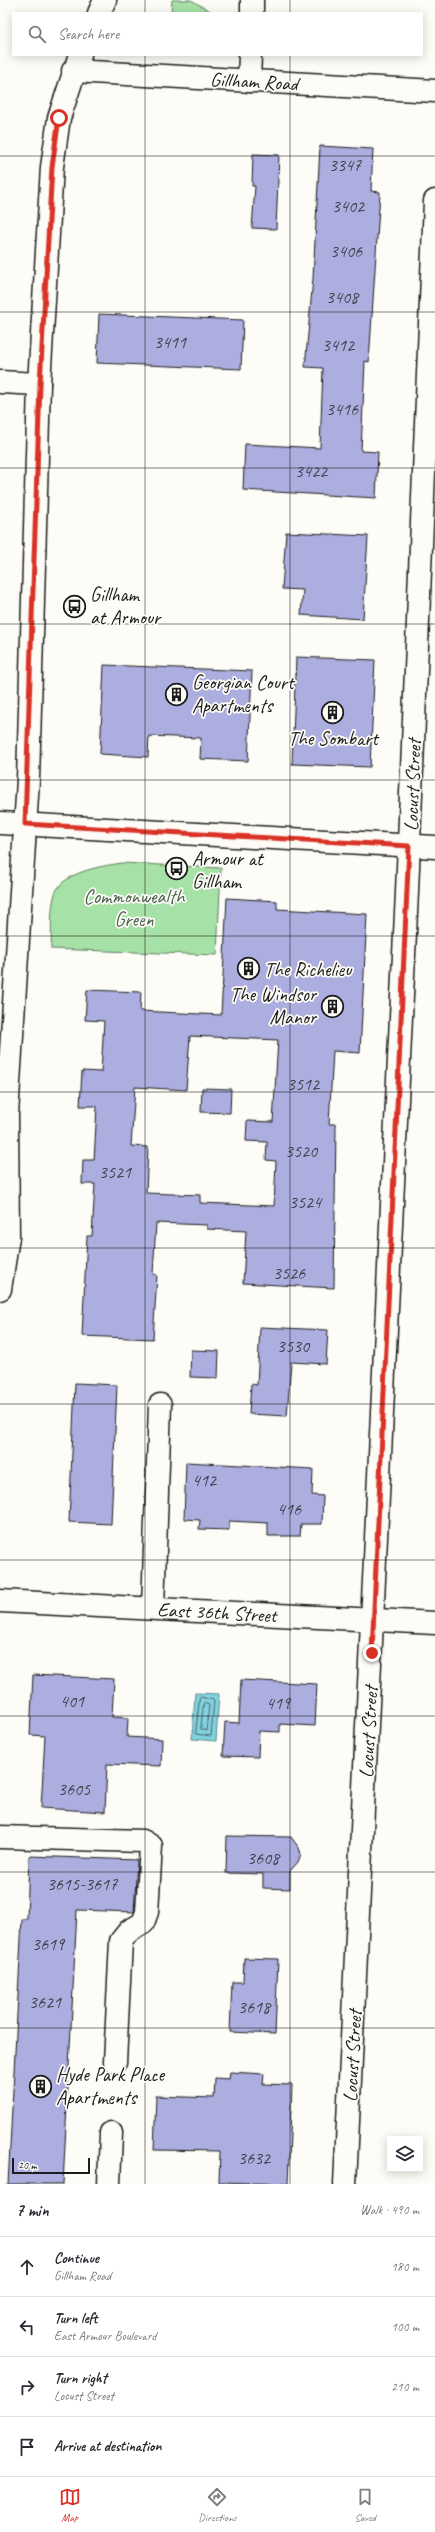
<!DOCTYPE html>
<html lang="en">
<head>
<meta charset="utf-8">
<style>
	:root { --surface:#fff; --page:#f7f7f7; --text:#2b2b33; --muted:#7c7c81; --line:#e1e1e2; --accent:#d93025 }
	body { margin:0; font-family:Caveat,sans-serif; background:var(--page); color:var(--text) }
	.controls { position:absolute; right:12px; bottom:12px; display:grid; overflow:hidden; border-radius:0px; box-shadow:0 2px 10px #0003 }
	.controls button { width:36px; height:36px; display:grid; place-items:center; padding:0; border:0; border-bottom:1px solid var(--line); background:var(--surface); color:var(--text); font:20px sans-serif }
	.scale { position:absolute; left:12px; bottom:10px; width:78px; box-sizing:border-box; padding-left:4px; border:2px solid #1c1c1c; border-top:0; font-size:11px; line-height:14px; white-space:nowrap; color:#1c1c1c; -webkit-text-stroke:3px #fdfcf7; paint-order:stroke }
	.stop { position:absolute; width:12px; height:12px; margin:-9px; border:3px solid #d93025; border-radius:50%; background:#fff }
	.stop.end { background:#d93025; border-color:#fff; box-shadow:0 1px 4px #0008 }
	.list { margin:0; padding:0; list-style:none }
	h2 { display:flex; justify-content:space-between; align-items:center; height:52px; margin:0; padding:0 16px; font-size:17px }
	h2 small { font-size:13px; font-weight:400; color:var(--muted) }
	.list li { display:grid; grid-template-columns:26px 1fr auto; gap:12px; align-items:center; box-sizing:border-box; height:60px; padding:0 16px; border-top:1px solid var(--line) }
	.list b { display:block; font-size:15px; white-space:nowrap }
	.list p { margin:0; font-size:13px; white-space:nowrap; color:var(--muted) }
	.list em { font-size:13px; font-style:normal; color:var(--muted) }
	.icon { flex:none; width:22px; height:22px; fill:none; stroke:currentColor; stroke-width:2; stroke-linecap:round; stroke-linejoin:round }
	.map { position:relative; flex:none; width:435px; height:2184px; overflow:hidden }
	.search { position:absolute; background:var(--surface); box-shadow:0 2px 10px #0003; left:12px; right:12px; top:12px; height:44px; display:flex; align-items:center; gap:10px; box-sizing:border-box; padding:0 14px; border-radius:0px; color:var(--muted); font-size:15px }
	.sheet { height:292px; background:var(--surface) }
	nav { display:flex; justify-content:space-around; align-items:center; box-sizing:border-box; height:56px; border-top:1px solid var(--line); background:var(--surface); font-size:11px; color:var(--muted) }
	nav a { display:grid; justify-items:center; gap:2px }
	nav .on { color:var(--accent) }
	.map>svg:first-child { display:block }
	.green { fill:#a6e1a7; stroke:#617e62 }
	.water { fill:#83d2df; stroke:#5a8991 }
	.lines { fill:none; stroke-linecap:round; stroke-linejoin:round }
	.shore { stroke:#45656a; stroke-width:1 }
	.building { fill:#abaedf; stroke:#1c1c1c; fill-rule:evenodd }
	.minor-casing { stroke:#1c1c1c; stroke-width:25 }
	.major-casing { stroke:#1c1c1c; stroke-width:25 }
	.minor { stroke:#fdfcf7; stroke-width:22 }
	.major { stroke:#fdfcf7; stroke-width:22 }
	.route { stroke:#d93025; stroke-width:5 }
	.grid { fill:none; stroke:#1c1c1c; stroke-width:1; stroke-opacity:0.55 }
	.labels { text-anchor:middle; stroke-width:3.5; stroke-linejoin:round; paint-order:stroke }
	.number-label { font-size:18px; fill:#40404d }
	.street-label { font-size:20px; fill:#1c1c1c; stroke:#fdfcf7 }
	.poi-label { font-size:20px; fill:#1c1c1c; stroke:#fdfcf7; text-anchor:start }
	.park-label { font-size:20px; fill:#4c614d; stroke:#fdfcf7 }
</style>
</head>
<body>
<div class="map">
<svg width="435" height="2184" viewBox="0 0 435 2184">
	<rect width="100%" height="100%" fill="#fdfcf7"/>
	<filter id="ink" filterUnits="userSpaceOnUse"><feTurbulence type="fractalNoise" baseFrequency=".025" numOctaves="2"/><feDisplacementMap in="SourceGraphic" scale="8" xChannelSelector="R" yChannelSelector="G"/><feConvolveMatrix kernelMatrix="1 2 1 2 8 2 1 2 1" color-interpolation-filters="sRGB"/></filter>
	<g filter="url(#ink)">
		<!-- green -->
		<g class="green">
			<polygon points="172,0 191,0 214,13 171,13"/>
			<path d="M122 863 221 868 217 955 51 949C52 932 50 913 54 897 59 872 102 866 122 863Z"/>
		</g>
		<!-- water -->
		<polygon class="water" points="195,1693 219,1694 216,1741 192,1739"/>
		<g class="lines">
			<!-- shore -->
			<g class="shore">
				<polygon points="200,1697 214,1700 211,1736 196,1734"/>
				<polygon points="204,1703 209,1705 206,1731 201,1729"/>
			</g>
		</g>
		<!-- building -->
		<g class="building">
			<polygon points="320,146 373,149 371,191 380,192 369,362 365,361 361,451 378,452 376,498 243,490 245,444 320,448 323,368 305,367 313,278"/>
			<polygon points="253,154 279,155 276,229 252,228 255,186 252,186"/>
			<polygon points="99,314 243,320 241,369 97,363"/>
			<polygon points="286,532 368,536 363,619 301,615 303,590 282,589"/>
			<polygon points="296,657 375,660 370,767 292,764"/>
			<polygon points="104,665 252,671 248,761 200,759 201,738 149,736 148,757 100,754"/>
			<path d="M227 898 277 901V909L367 914 360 1053 333 1051 329 1124H336L334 1288 243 1283 246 1231 207 1229V1225L156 1223 153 1274 157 1275 153 1339 82 1336 87 1236H92L95 1184H82L83 1160H94L97 1106H80L82 1071 101 1072 104 1021 85 1020 87 990 141 992 140 1011 221 1015ZM190 1036 278 1040 273 1122 247 1121 246 1141 267 1142 266 1160 276 1161 274 1206 200 1203V1195L146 1193 148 1147 131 1146 135 1087 186 1090Z"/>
			<polygon points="202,1088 231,1089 230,1113 201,1112"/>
			<polygon points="260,1327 328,1330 326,1364 291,1362 287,1416 249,1414 251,1384 257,1385"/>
			<polygon points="191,1350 219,1351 218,1378 190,1377"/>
			<polygon points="75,1383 117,1385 111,1524 69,1522"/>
			<polygon points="186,1462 313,1469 312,1495 323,1496 322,1524 301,1524 300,1536 268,1536 268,1523 229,1521 229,1530 199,1529 200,1520 184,1519"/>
			<polygon points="33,1675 114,1679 112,1717 128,1718 127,1737 162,1739 161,1766 107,1764 105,1812 41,1808 45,1736 30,1735"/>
			<polygon points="241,1680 317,1684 315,1726 280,1724 280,1732 259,1731 258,1757 223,1756 225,1722 239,1723"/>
			<polygon points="227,1836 291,1837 299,1848 301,1854 298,1862 290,1871 290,1889 263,1888 263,1874 226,1873"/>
			<polygon points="29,1856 137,1860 134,1912 77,1910 63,2184 8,2184 21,1939 22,1919 27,1919"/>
			<polygon points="244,1958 278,1959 275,2034 230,2032 232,1982 243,1982"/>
			<polygon points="230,2072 264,2074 263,2084 292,2085 288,2184 219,2182 220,2151 154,2150 156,2096 214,2098 215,2078 229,2079"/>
		</g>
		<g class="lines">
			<defs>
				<g id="minor">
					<polyline points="252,13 252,0"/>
					<polyline points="73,71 435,91"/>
					<polyline points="249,81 250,55"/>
					<polyline points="0,382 39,384"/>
					<polyline points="0,1601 435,1623"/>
					<polyline points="153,1608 160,1405"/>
					<polyline points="0,1837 143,1841 151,1846 147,1912 143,1923 129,1931 121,1941 115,2062"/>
					<polyline points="109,2184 111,2133"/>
					<polyline points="345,2184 407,892 435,201"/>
				</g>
				<g id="major">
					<polyline points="99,13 105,0"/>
					<polyline points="0,823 435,847"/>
					<polyline points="0,1289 8,1237 7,1115 28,780 39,384 52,167 59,118 80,55"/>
				</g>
			</defs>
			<!-- minor casing -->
			<use href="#minor" class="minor-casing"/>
			<!-- major casing -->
			<use href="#major" class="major-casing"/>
			<!-- minor -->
			<use href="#minor" class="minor"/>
			<!-- major -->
			<use href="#major" class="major"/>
		</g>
	</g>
	<g class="lines" filter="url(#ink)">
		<!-- route -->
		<polyline class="route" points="59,118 52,167 40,384 25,824 409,846 372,1653"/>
	</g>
	<!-- grid -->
	<path class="grid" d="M145 0V13M290 0V13M145 55V2184M290 55V2184M0 156H435M0 312H435M0 468H435M0 624H435M0 780H435M0 936H435M0 1092H435M0 1248H435M0 1404H435M0 1560H435M0 1716H435M0 1872H435M0 2028H435"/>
	<!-- icons -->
	<defs>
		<symbol id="bus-ring" viewBox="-11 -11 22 22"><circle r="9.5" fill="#fdfcf7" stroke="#1c1c1c" stroke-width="1.5"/><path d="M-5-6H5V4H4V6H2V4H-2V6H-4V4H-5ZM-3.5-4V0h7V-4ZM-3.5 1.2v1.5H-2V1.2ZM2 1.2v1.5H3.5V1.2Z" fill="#1c1c1c"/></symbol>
		<symbol id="building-ring" viewBox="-11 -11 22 22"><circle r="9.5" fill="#fdfcf7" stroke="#1c1c1c" stroke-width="1.5"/><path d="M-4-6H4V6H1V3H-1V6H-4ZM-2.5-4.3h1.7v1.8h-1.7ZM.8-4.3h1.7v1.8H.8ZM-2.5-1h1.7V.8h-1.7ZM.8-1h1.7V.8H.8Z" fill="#1c1c1c"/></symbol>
	</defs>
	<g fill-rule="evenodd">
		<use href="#bus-ring" x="62" y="594" width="25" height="25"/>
		<use href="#building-ring" x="164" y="682" width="25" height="25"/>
		<use href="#building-ring" x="320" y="700" width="25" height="25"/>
		<use href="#bus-ring" x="164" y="856" width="25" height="25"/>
		<use href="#building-ring" x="236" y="956" width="25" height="25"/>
		<use href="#building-ring" x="320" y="994" width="25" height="25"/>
		<use href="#building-ring" x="28" y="2074" width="25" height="25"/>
	</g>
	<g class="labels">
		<!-- number labels -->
		<g class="number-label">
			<text x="345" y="171">3347</text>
			<text x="348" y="212">3402</text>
			<text x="346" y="257">3406</text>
			<text x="342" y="303">3408</text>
			<text x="170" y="348">3411</text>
			<text x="338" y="351">3412</text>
			<text x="342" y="415">3416</text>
			<text x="311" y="477">3422</text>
			<text x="303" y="1090">3512</text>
			<text x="301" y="1157">3520</text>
			<text x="115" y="1178">3521</text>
			<text x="305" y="1208">3524</text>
			<text x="289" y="1279">3526</text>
			<text x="293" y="1352">3530</text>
			<text x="204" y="1486">412</text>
			<text x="289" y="1515">416</text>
			<text x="72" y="1707">401</text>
			<text x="278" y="1709">419</text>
			<text x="74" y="1795">3605</text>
			<text x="263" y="1864">3608</text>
			<text x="82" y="1890">3615-3617</text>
			<text x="48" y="1950">3619</text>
			<text x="45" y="2008">3621</text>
			<text x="254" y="2013">3618</text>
			<text x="254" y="2164">3632</text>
		</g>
		<!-- street labels -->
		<g class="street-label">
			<text transform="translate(254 81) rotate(3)" y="7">Gillham Road</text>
			<text transform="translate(412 785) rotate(-88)" y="7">Locust Street</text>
			<text transform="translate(217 1612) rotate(3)" y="7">East 36th Street</text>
			<text transform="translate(368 1732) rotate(-87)" y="7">Locust Street</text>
			<text transform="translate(352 2056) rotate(-87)" y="7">Locust Street</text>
		</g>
		<!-- poi labels -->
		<g class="poi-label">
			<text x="90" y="601">Gillham<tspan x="90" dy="23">at Armour</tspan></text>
			<text x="192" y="689">Georgian Court<tspan x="192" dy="23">Apartments</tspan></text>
			<text x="333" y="745" text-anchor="middle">The Sombart</text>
			<text x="192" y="865">Armour at<tspan x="192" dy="23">Gillham</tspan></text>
			<text x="264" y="976">The Richelieu</text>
			<text x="316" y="1001" text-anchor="end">The Windsor<tspan x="316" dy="23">Manor</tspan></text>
			<text x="56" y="2081">Hyde Park Place<tspan x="56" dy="23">Apartments</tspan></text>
		</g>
		<!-- park labels -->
		<g class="park-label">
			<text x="134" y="903">Commonwealth<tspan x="134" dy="23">Green</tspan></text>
		</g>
	</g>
</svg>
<div class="controls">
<button><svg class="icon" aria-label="layers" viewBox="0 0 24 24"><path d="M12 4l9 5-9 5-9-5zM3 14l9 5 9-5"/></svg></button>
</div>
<div class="scale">20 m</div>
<div class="stop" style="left:59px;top:118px"></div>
<div class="stop end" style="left:372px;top:1653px"></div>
<div class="search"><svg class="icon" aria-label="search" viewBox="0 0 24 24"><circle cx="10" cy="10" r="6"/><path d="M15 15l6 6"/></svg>Search here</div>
</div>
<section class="sheet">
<h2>7 min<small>Walk · 490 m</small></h2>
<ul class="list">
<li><svg class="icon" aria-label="ahead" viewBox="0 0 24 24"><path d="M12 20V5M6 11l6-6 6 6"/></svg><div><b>Continue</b><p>Gillham Road</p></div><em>180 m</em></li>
<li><svg class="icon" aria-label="left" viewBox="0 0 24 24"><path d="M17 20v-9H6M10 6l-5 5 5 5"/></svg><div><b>Turn left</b><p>East Armour Boulevard</p></div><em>100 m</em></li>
<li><svg class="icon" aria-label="right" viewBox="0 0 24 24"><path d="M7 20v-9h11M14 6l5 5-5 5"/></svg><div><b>Turn right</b><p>Locust Street</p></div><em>210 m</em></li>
<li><svg class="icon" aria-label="arrive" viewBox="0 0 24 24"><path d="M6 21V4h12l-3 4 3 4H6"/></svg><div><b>Arrive at destination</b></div></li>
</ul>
</section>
<nav>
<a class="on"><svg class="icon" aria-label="map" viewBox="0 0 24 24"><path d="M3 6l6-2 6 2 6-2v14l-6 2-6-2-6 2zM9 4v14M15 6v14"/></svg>Map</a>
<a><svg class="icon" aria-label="directions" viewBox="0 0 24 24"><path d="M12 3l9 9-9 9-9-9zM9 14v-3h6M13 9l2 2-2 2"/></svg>Directions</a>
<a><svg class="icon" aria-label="saved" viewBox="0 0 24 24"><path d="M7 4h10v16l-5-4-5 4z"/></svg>Saved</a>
</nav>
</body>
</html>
